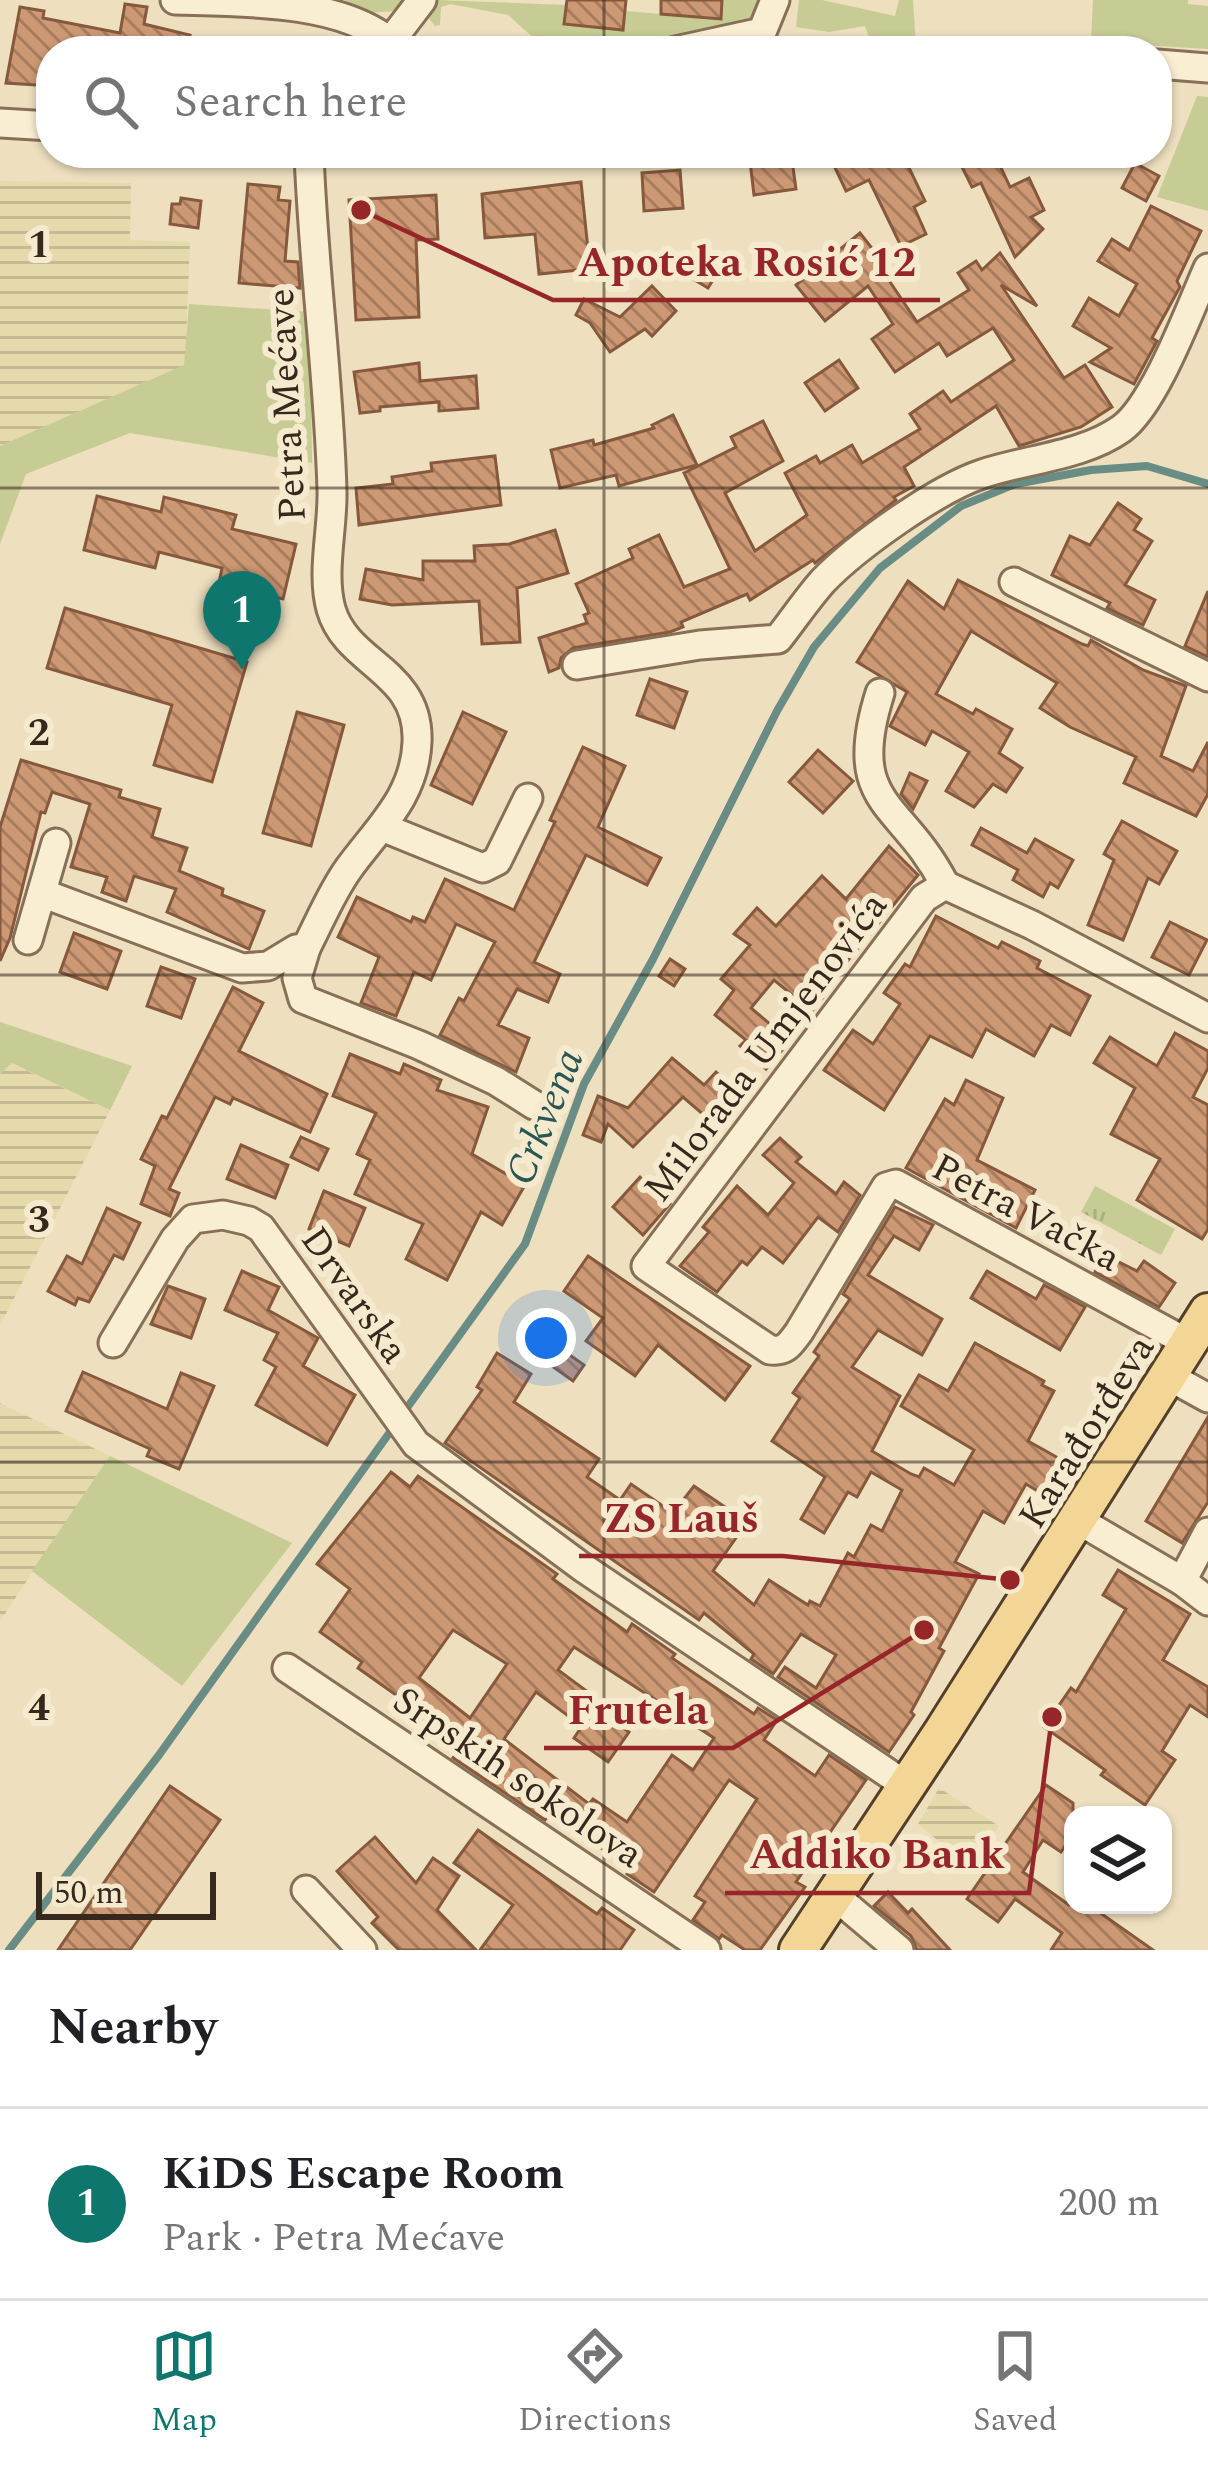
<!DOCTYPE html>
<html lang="en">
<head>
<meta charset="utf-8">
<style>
	:root { --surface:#fff; --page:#f6f6f6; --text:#202124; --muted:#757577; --line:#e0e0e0; --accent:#0f766e }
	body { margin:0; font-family:Spectral,serif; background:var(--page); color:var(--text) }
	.controls { position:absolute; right:36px; bottom:36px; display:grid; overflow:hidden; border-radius:24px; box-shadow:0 3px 9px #0004 }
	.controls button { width:108px; height:108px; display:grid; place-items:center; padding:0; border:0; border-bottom:3px solid var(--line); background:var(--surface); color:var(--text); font:60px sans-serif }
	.scale { position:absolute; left:36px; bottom:30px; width:180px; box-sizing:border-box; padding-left:12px; border:6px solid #36281c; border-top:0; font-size:33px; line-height:42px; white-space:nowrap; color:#36281c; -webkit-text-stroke:9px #f5eace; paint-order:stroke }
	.you { position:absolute; left:546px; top:1338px; width:42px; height:42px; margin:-30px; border:9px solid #fff; border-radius:50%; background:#1a73e8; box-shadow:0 0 0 18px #1a73e833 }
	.badge { display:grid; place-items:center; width:78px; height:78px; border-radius:50%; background:var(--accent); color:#fff; font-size:39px; font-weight:700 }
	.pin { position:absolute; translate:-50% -99px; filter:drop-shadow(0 3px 6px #0008) }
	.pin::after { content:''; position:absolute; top:63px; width:42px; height:36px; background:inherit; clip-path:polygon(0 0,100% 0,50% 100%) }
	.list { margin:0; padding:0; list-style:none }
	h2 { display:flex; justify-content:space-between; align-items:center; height:156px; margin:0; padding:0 48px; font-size:51px }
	h2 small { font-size:39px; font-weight:400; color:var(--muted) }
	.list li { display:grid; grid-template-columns:78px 1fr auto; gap:36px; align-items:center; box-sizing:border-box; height:192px; padding:0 48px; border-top:3px solid var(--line) }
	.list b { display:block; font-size:45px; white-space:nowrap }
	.list p { margin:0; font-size:39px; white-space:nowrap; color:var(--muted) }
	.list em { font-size:39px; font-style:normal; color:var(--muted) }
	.icon { flex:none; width:66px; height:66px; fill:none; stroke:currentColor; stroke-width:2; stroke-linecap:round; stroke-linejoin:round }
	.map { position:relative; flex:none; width:1208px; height:1950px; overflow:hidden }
	.search { position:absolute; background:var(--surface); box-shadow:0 3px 9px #0004; left:36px; right:36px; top:36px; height:132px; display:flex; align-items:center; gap:30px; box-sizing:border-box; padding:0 42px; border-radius:48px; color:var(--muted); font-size:45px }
	.sheet { height:348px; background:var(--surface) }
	nav { display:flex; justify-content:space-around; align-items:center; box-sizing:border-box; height:168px; border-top:3px solid var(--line); background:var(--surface); font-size:33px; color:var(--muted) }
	nav a { display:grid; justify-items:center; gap:6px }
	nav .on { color:var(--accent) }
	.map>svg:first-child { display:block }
	.farmland { fill:url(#farmland-rules) }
	.grass { fill:#c6cc93 }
	.park { fill:url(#park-tufts) }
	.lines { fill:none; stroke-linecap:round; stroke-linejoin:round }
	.stream { stroke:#698d84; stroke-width:8 }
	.building { fill:url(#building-back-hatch); stroke:#86593d; stroke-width:3; fill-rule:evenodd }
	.minor-casing { stroke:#877057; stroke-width:33 }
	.major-casing { stroke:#543e2c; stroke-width:42 }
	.minor { stroke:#f9edd2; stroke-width:27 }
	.major { stroke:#f3d595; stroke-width:36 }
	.grid { fill:none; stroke:#36281c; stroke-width:3; stroke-opacity:0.55 }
	.labels { text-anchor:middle; stroke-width:12; stroke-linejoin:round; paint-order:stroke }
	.street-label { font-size:39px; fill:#36281c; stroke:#f5eace }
	.water-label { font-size:42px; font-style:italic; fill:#2b5653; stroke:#f5eace }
	.grid-label { font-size:39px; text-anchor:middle; font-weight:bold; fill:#36281c; stroke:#f5eace; stroke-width:12; stroke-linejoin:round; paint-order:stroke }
	.leader { fill:none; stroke:#962628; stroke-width:4.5 }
	.callout-dot { fill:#962628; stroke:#f5eace; stroke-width:4.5 }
	.callout-label { font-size:42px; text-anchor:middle; font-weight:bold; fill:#962628; stroke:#f5eace; stroke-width:12; stroke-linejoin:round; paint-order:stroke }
</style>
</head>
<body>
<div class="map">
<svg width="1208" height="1950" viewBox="0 0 1208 1950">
	<defs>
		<pattern id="farmland-rules" width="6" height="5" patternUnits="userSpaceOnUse" patternTransform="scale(3)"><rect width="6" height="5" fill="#e4daac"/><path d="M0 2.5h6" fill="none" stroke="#c4bb93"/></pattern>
		<pattern id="park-tufts" width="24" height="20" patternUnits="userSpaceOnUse" patternTransform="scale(3)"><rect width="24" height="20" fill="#c6cc93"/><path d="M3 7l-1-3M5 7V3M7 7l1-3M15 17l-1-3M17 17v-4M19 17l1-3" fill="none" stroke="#abaf7e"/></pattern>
		<pattern id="building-back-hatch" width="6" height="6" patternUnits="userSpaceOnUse" patternTransform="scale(3)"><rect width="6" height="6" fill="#cd9874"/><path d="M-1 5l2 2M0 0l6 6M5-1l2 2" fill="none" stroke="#a77c5e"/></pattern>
	</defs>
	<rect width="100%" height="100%" fill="#eedfbf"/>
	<!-- farmland -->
	<g class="farmland">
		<polygon points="0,181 131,183 130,240 190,242 185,365 0,446"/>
		<polygon points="11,1063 110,1110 0,1326 0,1074"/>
		<polygon points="0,1403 110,1456 0,1621"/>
		<polygon points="939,1788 999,1826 972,1869 918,1824"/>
	</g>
	<!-- grass -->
	<g class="grass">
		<polygon points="344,0 412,0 406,10 370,13"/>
		<polygon points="437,0 567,5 565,24 622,30 625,11 720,19 723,0 762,0 756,22 730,32 576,51 545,48 508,15 450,4 441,7 440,25 435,26 428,17"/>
		<polygon points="799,0 822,0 895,16 899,0 913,0 916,46 874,51 865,26 829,32 796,27"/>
		<polygon points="1093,0 1188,0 1188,4 1208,6 1208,49 1091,42"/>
		<polygon points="1197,96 1208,97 1208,211 1157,197"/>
		<polygon points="189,304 310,312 312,463 130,433 26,474 0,544 0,446 184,365"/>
		<polygon points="0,1022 132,1066 110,1110 12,1063 0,1074"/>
		<polygon points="110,1456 292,1543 182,1686 32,1571"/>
	</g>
	<!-- park -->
	<polygon class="park" points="1095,1186 1175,1229 1161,1255 1081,1212"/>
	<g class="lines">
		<!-- stream -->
		<g class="stream">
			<polyline points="404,1412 525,1244 584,1084 653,959 777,711 814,647 880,568 961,506 1015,484 1091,470 1147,466 1208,484"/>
			<polyline points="9,1950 159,1755 395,1425"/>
		</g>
	</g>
	<!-- building -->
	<g class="building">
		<polygon points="567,0 626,0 623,30 564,24"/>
		<polygon points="661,0 722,0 721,19 661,14"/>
		<polygon points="125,4 147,7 144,24 190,35 186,51 51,51 51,86 6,83 20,7 44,11 43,18 120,33"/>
		<polygon points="749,153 791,153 796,189 754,195"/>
		<polygon points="828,153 902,153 925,201 914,207 926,234 901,246 869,180 846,191"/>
		<polygon points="955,153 994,153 1010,187 1029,178 1044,210 1031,217 1043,229 1015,257 981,183 972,187"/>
		<polygon points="1135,163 1159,176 1146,201 1122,188"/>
		<polygon points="680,170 683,208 644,211 642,173"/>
		<polygon points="581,182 590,269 539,274 535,234 485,238 482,194"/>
		<polygon points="248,184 280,187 278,200 290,201 285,261 298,262 300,288 239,283"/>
		<polygon points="436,195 438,239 416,240 419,317 356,320 349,200"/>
		<polygon points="181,198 201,201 198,228 170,224 172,204 180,204"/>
		<polygon points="1151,206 1201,231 1177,281 1180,287 1152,338 1157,341 1134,384 1090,362 1111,348 1073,326 1089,298 1119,316 1137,284 1098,261 1112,239 1129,250"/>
		<polygon points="860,233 888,269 884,273 917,322 969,290 958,273 976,261 982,270 1000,253 1037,306 1001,285 1064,378 1085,365 1112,407 1081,427 1019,446 996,406 904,467 914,486 894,497 896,500 815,563 813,560 750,600 747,594 681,622 683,627 670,632 573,648 561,658 559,668 549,672 539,638 587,623 584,615 589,613 576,584 633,558 629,549 659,535 684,587 730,569 684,473 736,447 731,437 763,421 783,461 725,493 755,551 807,515 785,473 816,456 820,463 852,445 862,463 920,429 910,414 943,391 951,402 1014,360 993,328 947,356 939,343 895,372 872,339 893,324 868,286 825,321 796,285"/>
		<polygon points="700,247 724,262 708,288 688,276 688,268"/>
		<polygon points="652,286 676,311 652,336 645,329 610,352 590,323 576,315 584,299 620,317"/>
		<polygon points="839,360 858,388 825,411 805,383"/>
		<polygon points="419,363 420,381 476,376 478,408 439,411 439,402 380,407 380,411 360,413 354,372"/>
		<polygon points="673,415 697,465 619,486 616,475 560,488 551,450 593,440 594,445 654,428 652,425"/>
		<polygon points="495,456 501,505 359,525 356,488 393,484 392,477 432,471 431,463"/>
		<polygon points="97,496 161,512 164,497 236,515 232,529 296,544 283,599 219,583 222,568 159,552 155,568 84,550"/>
		<polygon points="1118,503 1141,519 1134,530 1152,541 1125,585 1155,600 1143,625 1107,608 1110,603 1052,575 1070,536 1090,545"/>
		<polygon points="555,530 568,573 517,588 520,642 482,644 479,601 392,605 360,599 366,569 423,580 423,561 475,561 474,546 509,544"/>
		<polygon points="958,580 1082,644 1088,646 1091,640 1143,670 1186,686 1161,756 1193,771 1208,742 1208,794 1196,816 1124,783 1136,757 1070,727 1040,708 1057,683 971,631 936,694 973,714 976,709 1012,729 999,753 1022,768 1006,792 993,784 974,807 946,791 969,752 932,731 925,745 890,726 907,692 857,662 908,581 944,609"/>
		<polygon points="1208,591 1208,657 1185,646"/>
		<polygon points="65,608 247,662 212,782 154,765 172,705 47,668"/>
		<polygon points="650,679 687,692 674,728 637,715"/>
		<polygon points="297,712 344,725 311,846 263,833"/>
		<polygon points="463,712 506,732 472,804 431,785"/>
		<polygon points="583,747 625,766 598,827 661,858 647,885 586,855 534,962 560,974 548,1002 517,989 498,1025 529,1038 516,1072 440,1035 459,998 464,1001 495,942 456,924 431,980 414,972 396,1016 361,1003 379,957 338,937 357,897 411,922 413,917 425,922 445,879 514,910 555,822 550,820"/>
		<polygon points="818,750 853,781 823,813 789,782"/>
		<polygon points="21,760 121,790 119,797 160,809 152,837 187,848 179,871 223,889 222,895 264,911 249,949 167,912 176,889 134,876 126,901 102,892 107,877 71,867 90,804 52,792 45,813 41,812 10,938 0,961 0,827"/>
		<polygon points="910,773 927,781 913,809 901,794"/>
		<polygon points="1122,821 1177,851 1159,884 1148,878 1123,940 1088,925 1114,860 1104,854"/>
		<polygon points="981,828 1027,853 1035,839 1073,860 1058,888 1050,883 1043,897 1013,880 1018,870 972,845"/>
		<polygon points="889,846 918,875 831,981 834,983 812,1011 774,980 751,1008 790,1041 766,1069 740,1046 746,1040 715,1015 734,990 721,979 750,945 734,934 757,908 776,926 822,876 846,899"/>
		<polygon points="936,916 998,948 1002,942 1040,961 1037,968 1090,996 1070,1035 1051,1025 1034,1056 986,1029 972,1057 930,1036 884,1110 824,1070 853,1030 873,1044 900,1004 884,993 905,964 910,967"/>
		<polygon points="1170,922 1207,940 1189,975 1152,957"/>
		<polygon points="74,933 121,951 107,989 60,972"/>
		<polygon points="670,959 685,969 674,986 659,976"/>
		<polygon points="161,967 195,979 181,1018 147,1006"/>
		<polygon points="233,987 263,1003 239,1051 327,1094 310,1132 233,1098 230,1104 215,1097 169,1189 179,1193 170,1216 141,1204 155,1166 141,1159 162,1116 167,1118"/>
		<polygon points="1175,1033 1208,1051 1208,1068 1193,1097 1208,1105 1208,1229 1202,1239 1137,1200 1160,1159 1111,1134 1135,1088 1094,1063 1110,1037 1157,1066"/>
		<polygon points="350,1054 400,1074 404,1064 441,1080 437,1090 488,1107 472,1154 525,1185 502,1225 481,1212 447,1280 406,1259 423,1224 355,1194 370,1160 357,1154 376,1113 333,1096"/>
		<polygon points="672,1058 704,1085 716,1072 746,1099 720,1129 683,1097 633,1147 608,1124 601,1142 583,1135 598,1096 628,1108"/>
		<polygon points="966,1080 1003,1098 977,1160 1035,1190 1016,1228 906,1168 945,1099 954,1105"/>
		<polygon points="301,1137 328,1149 318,1170 291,1157"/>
		<polygon points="780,1138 801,1157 796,1162 836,1194 844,1182 860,1195 838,1232 818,1217 783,1263 762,1247 747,1265 742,1261 717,1292 680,1266 709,1232 703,1227 737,1186 768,1215 794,1183 763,1155"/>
		<polygon points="241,1145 288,1165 275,1198 227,1179"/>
		<polygon points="640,1177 670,1204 643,1235 613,1207"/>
		<polygon points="324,1191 365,1208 349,1246 309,1229"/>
		<polygon points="895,1207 933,1225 919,1250 894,1236 868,1275 942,1319 922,1355 878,1330 852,1367 900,1396 872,1451 911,1474 919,1477 924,1468 954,1485 974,1450 901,1406 919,1375 948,1391 975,1343 1044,1381 1042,1385 1054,1391 1028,1441 1060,1459 1041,1493 1026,1484 1004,1523 983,1511 955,1562 979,1574 939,1648 944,1651 911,1712 914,1715 889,1752 778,1677 785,1667 816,1688 836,1655 801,1634 773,1674 751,1659 754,1654 704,1613 699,1620 445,1443 482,1390 477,1387 497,1353 531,1374 514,1402 599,1459 587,1477 620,1500 631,1484 673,1513 694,1486 747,1522 713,1571 754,1605 769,1580 808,1605 810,1601 820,1606 848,1553 854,1557 871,1525 882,1531 902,1490 871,1472 857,1497 848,1492 824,1533 801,1519 825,1477 772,1441 800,1398 793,1393 819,1356 814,1352 850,1299 843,1294"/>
		<polygon points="107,1208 140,1223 123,1259 114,1255 89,1302 78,1298 75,1305 48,1291 67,1256 82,1264"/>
		<polygon points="1103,1254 1137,1271 1144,1261 1175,1283 1159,1307 1095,1272"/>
		<polygon points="588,1256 750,1366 725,1400 658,1345 635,1376 586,1341 603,1318 564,1291"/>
		<polygon points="242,1271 279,1287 268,1310 318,1338 303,1366 355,1395 327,1445 256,1405 276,1367 264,1360 278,1333 225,1310"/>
		<polygon points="987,1271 1036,1299 1044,1285 1085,1307 1060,1350 971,1298"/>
		<polygon points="168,1286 205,1299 191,1338 151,1324"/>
		<polygon points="557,1346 584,1365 573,1381 546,1362"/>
		<polygon points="83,1372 167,1409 181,1373 214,1386 179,1469 147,1456 150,1449 66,1411"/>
		<polygon points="1208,1417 1208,1502 1182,1543 1146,1521"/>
		<path d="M391 1472 410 1487 418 1476 557 1574 553 1579 627 1632 632 1624 675 1654 672 1658 754 1714 758 1708 777 1720 764 1740 815 1776 829 1755 866 1780 796 1882 805 1887 760 1950H745L722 1935 719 1939 693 1920 705 1902 695 1896 757 1799 729 1780 654 1892 627 1874 630 1868 551 1813 545 1820 453 1758 456 1754 407 1715 413 1707 358 1668 362 1662 320 1632 350 1589 317 1564ZM453 1630 507 1664 470 1718 419 1678ZM574 1647 714 1738 693 1770 672 1755 627 1822 593 1799 589 1804 504 1739 536 1692 582 1726 574 1738 608 1762 629 1732 590 1705 596 1698 558 1670Z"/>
		<polygon points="1118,1570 1190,1614 1163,1660 1208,1687 1208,1717 1190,1705 1162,1751 1175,1760 1145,1805 1101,1775 1105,1770 1044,1727 1071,1688 1076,1692 1126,1609 1103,1595"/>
		<polygon points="1046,1785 1073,1803 1073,1834 1061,1852 1043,1840 1023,1872 1069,1905 1089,1905 1153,1950 1051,1950 1062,1933 1015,1899 998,1922 967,1899"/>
		<polygon points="170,1786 220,1820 130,1950 58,1950"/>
		<polygon points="478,1830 597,1914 602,1908 634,1930 620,1950 480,1950 513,1905 454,1863"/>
		<polygon points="375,1837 416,1883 433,1858 459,1876 437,1910 476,1950 399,1950 372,1923 378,1917 337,1871"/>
		<polygon points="888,1892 908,1913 912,1909 950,1950 917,1950 911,1936 874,1906"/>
	</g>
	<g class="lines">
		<defs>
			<g id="minor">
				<path d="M175 0C243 2 339 0 390 42L391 51"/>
				<polyline points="390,42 422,0"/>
				<polyline points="675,51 762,32 775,0"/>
				<polyline points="1157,64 1208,68"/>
				<polyline points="0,123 51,126"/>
				<polyline points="1014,582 1208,677"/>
				<path d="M577 665 700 645 778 639C793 620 807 599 823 581 857 546 937 489 982 474 1026 459 1083 456 1121 429 1155 405 1190 308 1208 268"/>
				<path d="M880 693C844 807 902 800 945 885"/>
				<polyline points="382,827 483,868 497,861 528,798"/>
				<path d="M42 893 242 968 268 966 296 949 306 948C320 921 331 893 349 868 379 827 415 796 417 742 420 670 347 665 331 609 321 573 333 528 332 491 329 378 313 266 309 153"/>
				<polyline points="28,940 56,843"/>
				<polyline points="306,948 297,978 303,999 419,1045 496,1081 534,1105"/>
				<polyline points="113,1343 175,1239 193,1219 223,1215 249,1221 261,1228 416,1444 582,1567 907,1786"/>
				<path d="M1190 1344 896 1184 886 1187 799 1332C790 1344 786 1352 770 1350L646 1266 924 898 945 885 1032 925 1208 1018"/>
				<polyline points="1170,1377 1208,1398"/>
				<polyline points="1078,1520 1182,1581 1208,1601"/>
				<polyline points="1182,1581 1208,1532"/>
				<polyline points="287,1668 706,1950"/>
				<polyline points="306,1890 362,1950"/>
				<polyline points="835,1896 899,1950"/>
			</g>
			<polyline id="major" points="798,1950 943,1731 1208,1312"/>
		</defs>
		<!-- minor casing -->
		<use href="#minor" class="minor-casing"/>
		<!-- major casing -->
		<use href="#major" class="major-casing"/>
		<!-- minor -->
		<use href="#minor" class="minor"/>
		<!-- major -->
		<use href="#major" class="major"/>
	</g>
	<!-- grid -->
	<path class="grid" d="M604 0V51M604 153V1950M0 488H1208M0 975H1208M0 1462H1208"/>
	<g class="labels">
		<!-- street labels -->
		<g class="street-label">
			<text transform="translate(285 405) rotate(-93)" y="14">Petra Mećave</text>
			<text transform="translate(764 1046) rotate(-53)" y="14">Milorada Umjenovića</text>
			<text transform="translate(1027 1211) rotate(28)" y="14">Petra Vačka</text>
			<text transform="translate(356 1294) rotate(55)" y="14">Drvarska</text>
			<text transform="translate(1085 1431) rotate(-58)" y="14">Karađorđeva</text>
			<text transform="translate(519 1776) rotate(34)" y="14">Srpskih sokolova</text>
		</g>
		<!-- water labels -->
		<g class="water-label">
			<text transform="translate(543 1116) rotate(-68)" y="15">Crkvena</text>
		</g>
	</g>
	<g class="grid-label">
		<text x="39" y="257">1</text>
		<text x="39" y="745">2</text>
		<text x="39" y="1232">3</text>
		<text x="39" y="1720">4</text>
	</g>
	<!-- callouts -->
	<path class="leader" d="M361 210L553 300H940M1010 1580L783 1556H579M924 1630L733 1748H544M1052 1717L1029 1893H725"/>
	<g class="callout-dot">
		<circle cx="361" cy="210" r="12"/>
		<circle cx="1010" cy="1580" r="12"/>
		<circle cx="924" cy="1630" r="12"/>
		<circle cx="1052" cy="1717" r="12"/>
	</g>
	<g class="callout-label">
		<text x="747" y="276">Apoteka Rosić 12</text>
		<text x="681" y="1532">ZS Lauš</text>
		<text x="638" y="1724">Frutela</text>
		<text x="877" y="1868">Addiko Bank</text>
	</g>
</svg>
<div class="controls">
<button><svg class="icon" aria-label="layers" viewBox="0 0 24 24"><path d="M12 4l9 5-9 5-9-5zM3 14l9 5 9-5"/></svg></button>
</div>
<div class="scale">50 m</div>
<div class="you"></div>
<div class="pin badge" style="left:242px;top:670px">1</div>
<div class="search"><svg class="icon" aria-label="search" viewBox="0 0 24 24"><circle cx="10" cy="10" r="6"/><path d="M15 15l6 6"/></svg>Search here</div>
</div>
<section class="sheet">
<h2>Nearby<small></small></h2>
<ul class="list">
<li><span class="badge">1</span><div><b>KiDS Escape Room</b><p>Park · Petra Mećave</p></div><em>200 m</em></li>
</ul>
</section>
<nav>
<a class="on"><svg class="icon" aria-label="map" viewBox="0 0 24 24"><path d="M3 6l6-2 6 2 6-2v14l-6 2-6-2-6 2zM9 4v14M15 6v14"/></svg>Map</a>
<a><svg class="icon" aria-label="directions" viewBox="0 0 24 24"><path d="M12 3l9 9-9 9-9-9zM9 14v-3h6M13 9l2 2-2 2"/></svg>Directions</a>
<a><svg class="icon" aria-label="saved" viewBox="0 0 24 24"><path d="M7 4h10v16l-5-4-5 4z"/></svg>Saved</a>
</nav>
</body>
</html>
